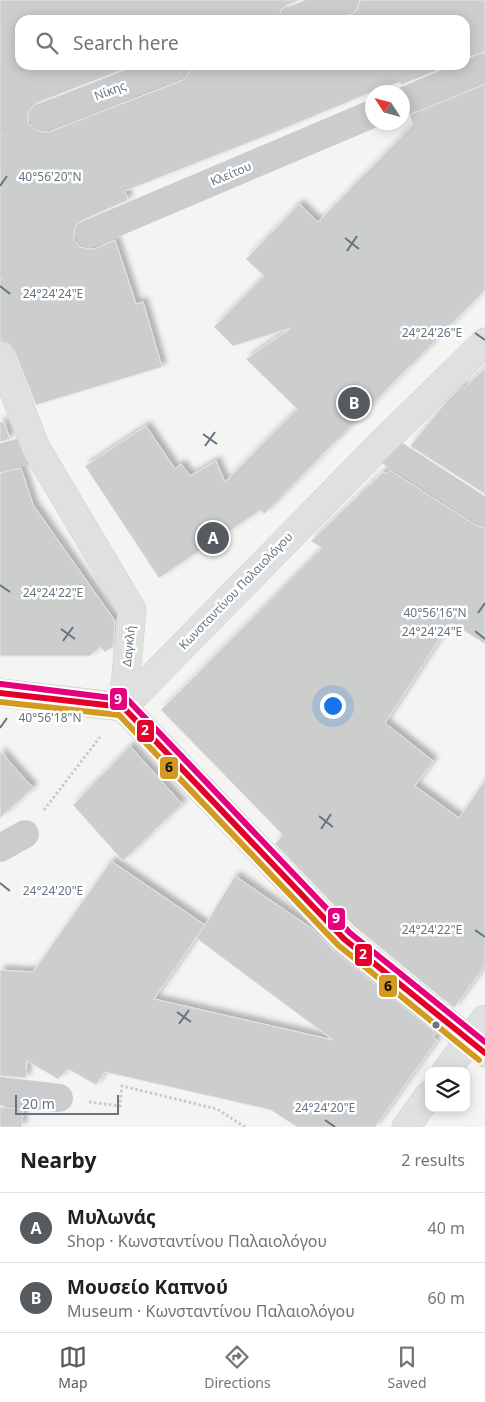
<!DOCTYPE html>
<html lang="en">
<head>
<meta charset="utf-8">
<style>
	:root { --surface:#fff; --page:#f2f2f2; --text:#202124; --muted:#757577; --line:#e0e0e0; --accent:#565b60 }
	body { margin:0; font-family:"Noto Sans",sans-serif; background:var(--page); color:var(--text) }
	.controls { position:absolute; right:15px; bottom:15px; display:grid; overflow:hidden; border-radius:10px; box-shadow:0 2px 12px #0003 }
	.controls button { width:45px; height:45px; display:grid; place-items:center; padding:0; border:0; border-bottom:1px solid var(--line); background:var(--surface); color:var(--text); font:25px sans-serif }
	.compass { position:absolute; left:365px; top:85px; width:45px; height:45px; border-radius:50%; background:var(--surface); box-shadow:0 2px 12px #0003; rotate:306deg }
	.scale { position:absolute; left:15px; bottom:12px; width:104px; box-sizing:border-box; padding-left:5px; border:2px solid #667482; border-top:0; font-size:14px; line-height:18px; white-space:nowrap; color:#667482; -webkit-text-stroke:4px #fff; paint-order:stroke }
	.you { position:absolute; left:332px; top:705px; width:18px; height:18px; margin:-12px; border:4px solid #fff; border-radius:50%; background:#1a73e8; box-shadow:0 0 0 8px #1a73e833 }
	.badge { display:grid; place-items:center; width:32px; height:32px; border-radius:50%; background:var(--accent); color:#fff; font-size:16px; font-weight:700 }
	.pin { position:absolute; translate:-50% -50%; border:2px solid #fff; box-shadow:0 1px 5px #0006 }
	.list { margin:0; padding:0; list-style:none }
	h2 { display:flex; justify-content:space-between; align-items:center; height:65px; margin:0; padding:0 20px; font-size:21px }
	h2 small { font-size:16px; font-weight:400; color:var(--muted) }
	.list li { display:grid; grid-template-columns:32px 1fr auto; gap:15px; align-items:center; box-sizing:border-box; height:70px; padding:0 20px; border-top:1px solid var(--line) }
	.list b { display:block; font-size:19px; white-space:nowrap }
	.list p { margin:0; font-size:16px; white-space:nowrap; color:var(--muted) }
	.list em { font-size:16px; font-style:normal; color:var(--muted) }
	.icon { flex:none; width:28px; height:28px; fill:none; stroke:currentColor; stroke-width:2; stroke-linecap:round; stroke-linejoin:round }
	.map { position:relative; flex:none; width:485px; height:1127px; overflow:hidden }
	.search { position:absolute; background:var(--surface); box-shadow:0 2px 12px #0003; left:15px; right:15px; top:15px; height:55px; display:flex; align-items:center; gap:12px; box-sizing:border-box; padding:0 18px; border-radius:15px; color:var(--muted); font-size:19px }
	.sheet { height:205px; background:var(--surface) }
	nav { display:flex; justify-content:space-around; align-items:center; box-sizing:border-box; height:70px; border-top:1px solid var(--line); background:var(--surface); font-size:14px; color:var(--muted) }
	nav a { display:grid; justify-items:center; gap:2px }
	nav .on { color:var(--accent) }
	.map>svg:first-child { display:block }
	.building { fill:#cccece; stroke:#e4e4e3; fill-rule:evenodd; filter:url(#shadow) }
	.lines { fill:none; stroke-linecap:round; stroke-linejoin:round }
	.secondary-casing { stroke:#d0d1d1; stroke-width:29 }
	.path { stroke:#c9cac9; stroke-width:3; stroke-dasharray:2.5 2.5; stroke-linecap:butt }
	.street { stroke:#cacccd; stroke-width:28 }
	.secondary { stroke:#dfe0e0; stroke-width:28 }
	.bus-1-casing { stroke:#fff; stroke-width:10 }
	.bus-2-casing { stroke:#fff; stroke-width:10 }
	.bus-3-casing { stroke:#fff; stroke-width:10 }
	.bus-1 { stroke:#e4002b; stroke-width:6 }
	.bus-2 { stroke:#d39a20; stroke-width:6 }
	.bus-3 { stroke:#e5007d; stroke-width:6 }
	.ticks { fill:none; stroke:#667482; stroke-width:2 }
	.bus-dot { fill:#667482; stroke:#fff; stroke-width:2 }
	.labels { text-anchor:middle; stroke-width:5; stroke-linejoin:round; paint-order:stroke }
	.street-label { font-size:12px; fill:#667482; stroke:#fff }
	.ticks-label { font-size:12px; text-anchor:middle; fill:#667482; stroke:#fff; stroke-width:5; stroke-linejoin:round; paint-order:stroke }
	.line-badge { stroke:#fff; stroke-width:2 }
	.badge-label { font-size:14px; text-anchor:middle; font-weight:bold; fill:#fff }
	.pale-badge-label { font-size:14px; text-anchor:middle; font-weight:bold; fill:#111 }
</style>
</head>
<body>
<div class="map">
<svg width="485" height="1127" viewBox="0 0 485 1127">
	<defs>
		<filter id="shadow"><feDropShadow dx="4.5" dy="-4.5" stdDeviation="2.5" flood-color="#0004"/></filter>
	</defs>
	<rect width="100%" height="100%" fill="#f4f5f3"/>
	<!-- building -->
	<g class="building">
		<polygon points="0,0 301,0 287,5 281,10 278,20 20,20 20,65 134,65 37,103 31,108 28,115 28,122 34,129 41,132 49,132 183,80 189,74 192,65 450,65 401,85 400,82 372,92 278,131 125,191 128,200 83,220 77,224 74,232 74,240 80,247 87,249 95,249 115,240 136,304 143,302 162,367 36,405 14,350 9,344 0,341"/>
		<polygon points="360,0 485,0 485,52 465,58 465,20 337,20 351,15 357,10"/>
		<polygon points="485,84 485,290 264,514 261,510 159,578 85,466 146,426 175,469 181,464 190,476 216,461 225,482 297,409 246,359 291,328 233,346 214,327 264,276 246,259 299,204 318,222 413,125 410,115"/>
		<polygon points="485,368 485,494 410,446 446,402 462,386 464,388"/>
		<polygon points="0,422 4,422 10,439 0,442"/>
		<polygon points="21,468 33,505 115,621 113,647 105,652 100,647 90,656 0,656 0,473"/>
		<polygon points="390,470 477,526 485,528 485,644 452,623 449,627 448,626 385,723 433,761 415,786 459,818 485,780 485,965 454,1008 355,927 275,844 283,835 161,710 322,548 311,541 383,472 387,474"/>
		<polygon points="130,746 182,804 123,861 73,805"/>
		<polygon points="0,751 33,788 0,818"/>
		<path d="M111 861 205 925 235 876 314 930 334 951 436 1033 433 1037 437 1040 375 1127H297L271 1110 105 1072 96 1085 68 1069 58 1079 27 1061 26 1078 0 1076V970L33 972ZM205 925 196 938 333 1040 154 999Z"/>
		<polygon points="0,1107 23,1109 22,1127 0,1127"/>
	</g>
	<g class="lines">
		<defs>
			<g id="secondary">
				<polyline points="0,356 36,448 132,610 123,707 344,939 485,1053"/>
				<polyline points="0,693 123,707"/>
				<polyline points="123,707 380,445 485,342"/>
				<polyline points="446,1071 485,1019"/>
				<polyline points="406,1127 429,1095"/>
			</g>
		</defs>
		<!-- secondary casing -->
		<use href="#secondary" class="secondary-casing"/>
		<!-- path -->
		<g class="path">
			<polyline points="0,131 14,126"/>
			<polyline points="0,274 61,247"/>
			<polyline points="44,810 100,737"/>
			<polyline points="89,1102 120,1106 122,1086 217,1109 245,1127"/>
		</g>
		<!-- street -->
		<g class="street">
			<polyline points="293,20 345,0"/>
			<polyline points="402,102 485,67"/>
			<polyline points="43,117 177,65"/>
			<polyline points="89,234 372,114"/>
			<polyline points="380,445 485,513"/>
			<polyline points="0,458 36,448"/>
			<polyline points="0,848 25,834"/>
			<polyline points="0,1091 59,1098"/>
		</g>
		<!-- secondary -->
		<use href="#secondary" class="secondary"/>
		<defs>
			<polyline id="bus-1" points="0,693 123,707 344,939 485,1053"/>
			<polyline id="bus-2" points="0,702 119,715 338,945 479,1060"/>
			<polyline id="bus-3" points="1,684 128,700 350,933 485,1042"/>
		</defs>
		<!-- bus-1 casing -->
		<use href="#bus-1" class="bus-1-casing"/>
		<!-- bus-2 casing -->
		<use href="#bus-2" class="bus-2-casing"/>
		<!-- bus-3 casing -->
		<use href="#bus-3" class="bus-3-casing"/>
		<!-- bus-1 -->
		<use href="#bus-1" class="bus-1"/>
		<!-- bus-2 -->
		<use href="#bus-2" class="bus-2"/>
		<!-- bus-3 -->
		<use href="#bus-3" class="bus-3"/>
	</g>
	<!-- ticks -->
	<path class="ticks" d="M0 186 7 176M345 238 359 249M347 251 357 236M0 286 10 294M475 333 485 340M203 434 217 444M205 446 215 432M0 585 10 592M478 613 485 603M61 629 75 639M475 631 485 639M63 641 73 627M0 728 7 718M319 816 333 827M321 829 331 814M0 883 10 891M475 930 485 937M177 1012 191 1022M179 1024 189 1010M325 1120 335 1127"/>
	<!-- markers -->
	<circle class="bus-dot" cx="436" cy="1025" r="4.5"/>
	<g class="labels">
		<!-- street labels -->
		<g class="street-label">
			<text transform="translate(110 91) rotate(-21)" y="4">Νίκης</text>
			<text transform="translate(231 174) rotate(-23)" y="4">Κλείτου</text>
			<text transform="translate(236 591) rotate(-46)" y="4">Κωνσταντίνου Παλαιολόγου</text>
			<text transform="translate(129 646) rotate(-84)" y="4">Δαγκλή</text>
		</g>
	</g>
	<g class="ticks-label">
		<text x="50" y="181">40°56'20"N</text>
		<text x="53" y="298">24°24'24"E</text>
		<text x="432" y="337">24°24'26"E</text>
		<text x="53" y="597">24°24'22"E</text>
		<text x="435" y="617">40°56'16"N</text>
		<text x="432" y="636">24°24'24"E</text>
		<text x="50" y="722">40°56'18"N</text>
		<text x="53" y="895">24°24'20"E</text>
		<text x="432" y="934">24°24'22"E</text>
		<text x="325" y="1112">24°24'20"E</text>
	</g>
	<g class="line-badge">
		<rect x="109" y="687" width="19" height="24" rx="5" fill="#e5007d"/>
		<rect x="136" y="719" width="19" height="24" rx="5" fill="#e4002b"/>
		<rect x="159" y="756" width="20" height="24" rx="5" fill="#d39a20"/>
		<rect x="327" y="907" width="19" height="24" rx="5" fill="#e5007d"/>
		<rect x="354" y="943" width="19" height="24" rx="5" fill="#e4002b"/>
		<rect x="378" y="974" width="20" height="24" rx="5" fill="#d39a20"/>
	</g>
	<g class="badge-label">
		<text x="118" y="704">9</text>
		<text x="145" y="735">2</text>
		<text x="336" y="923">9</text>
		<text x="363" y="959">2</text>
	</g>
	<g class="pale-badge-label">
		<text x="169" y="772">6</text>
		<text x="388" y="991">6</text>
	</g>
</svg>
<div class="controls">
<button><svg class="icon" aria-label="layers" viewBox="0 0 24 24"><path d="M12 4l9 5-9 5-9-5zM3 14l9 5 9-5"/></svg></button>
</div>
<svg class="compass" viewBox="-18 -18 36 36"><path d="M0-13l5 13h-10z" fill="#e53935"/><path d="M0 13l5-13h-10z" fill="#757577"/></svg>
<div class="scale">20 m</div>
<div class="you"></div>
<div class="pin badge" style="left:213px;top:538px">A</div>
<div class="pin badge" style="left:354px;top:403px">B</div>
<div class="search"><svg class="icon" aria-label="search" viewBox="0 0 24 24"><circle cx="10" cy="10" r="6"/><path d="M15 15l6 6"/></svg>Search here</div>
</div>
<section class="sheet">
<h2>Nearby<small>2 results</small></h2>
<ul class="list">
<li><span class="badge">A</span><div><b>Μυλωνάς</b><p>Shop · Κωνσταντίνου Παλαιολόγου</p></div><em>40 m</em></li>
<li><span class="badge">B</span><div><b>Μουσείο Καπνού</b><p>Museum · Κωνσταντίνου Παλαιολόγου</p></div><em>60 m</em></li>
</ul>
</section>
<nav>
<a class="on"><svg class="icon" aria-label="map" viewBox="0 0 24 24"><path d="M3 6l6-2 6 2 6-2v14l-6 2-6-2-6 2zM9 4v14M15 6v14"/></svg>Map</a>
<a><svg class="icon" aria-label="directions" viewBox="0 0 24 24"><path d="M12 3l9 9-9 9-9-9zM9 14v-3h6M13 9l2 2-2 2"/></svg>Directions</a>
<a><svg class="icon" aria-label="saved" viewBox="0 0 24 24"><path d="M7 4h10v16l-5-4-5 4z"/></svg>Saved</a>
</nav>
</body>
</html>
